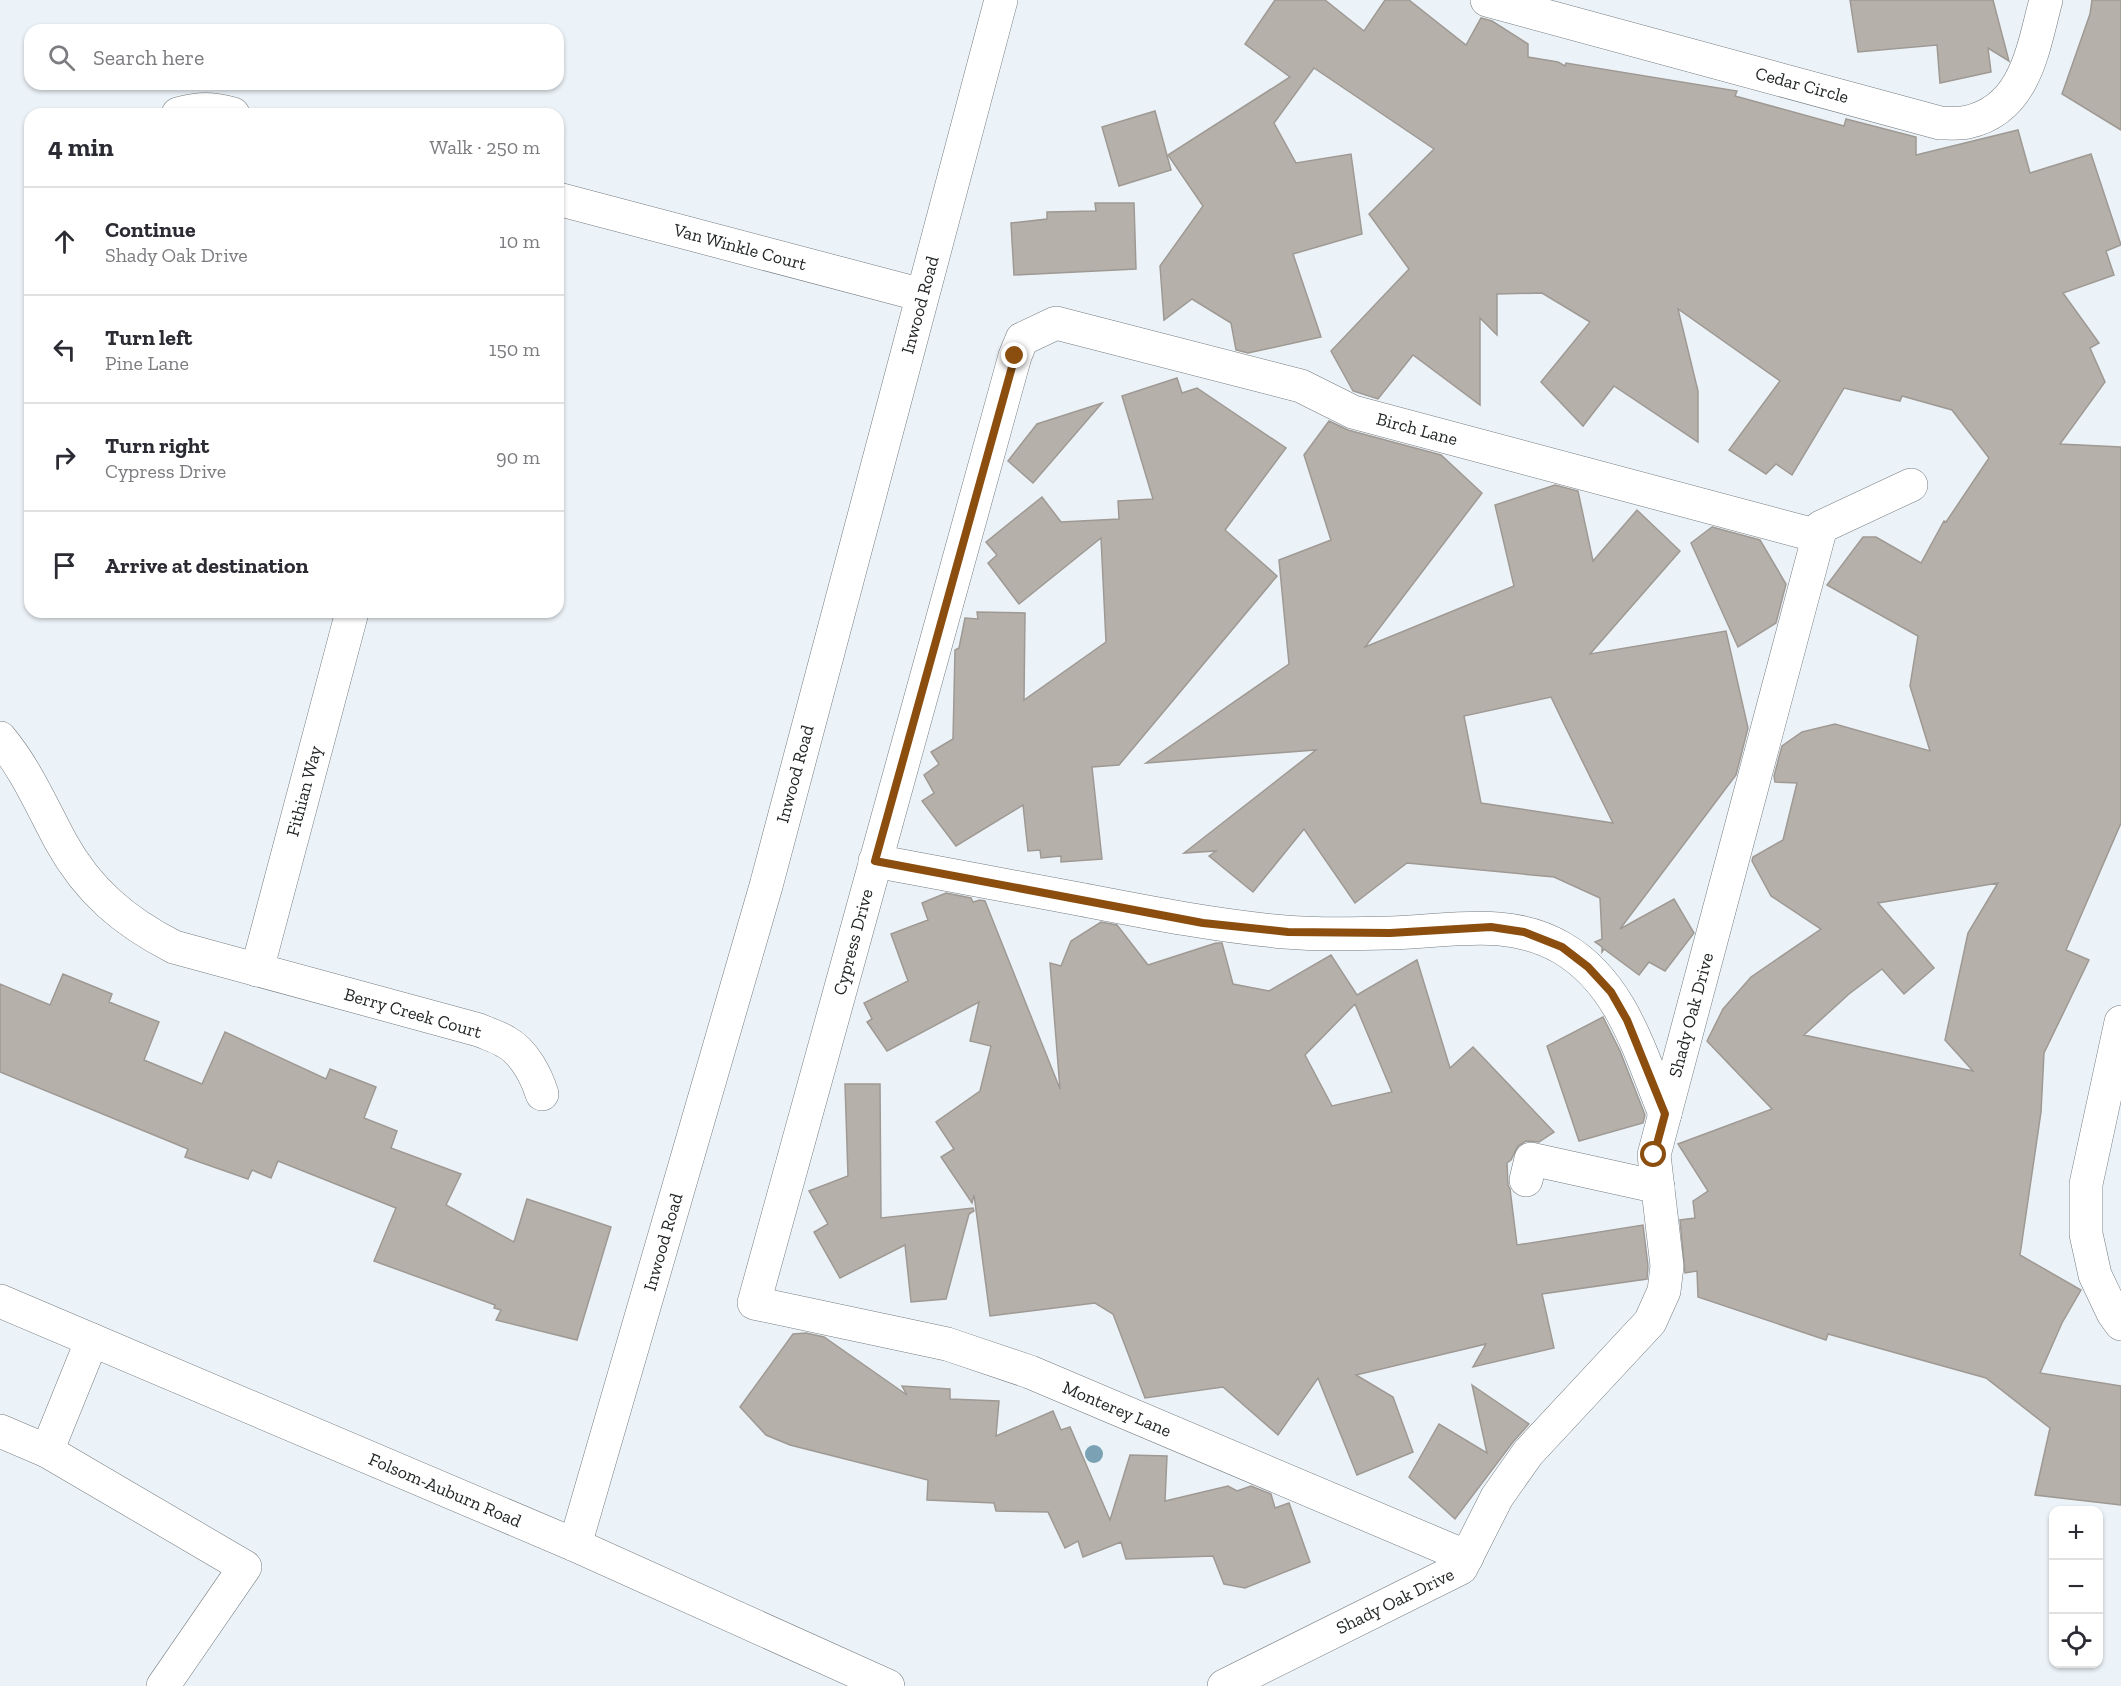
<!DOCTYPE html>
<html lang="en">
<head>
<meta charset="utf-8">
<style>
	:root { --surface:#fff; --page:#f7f7f7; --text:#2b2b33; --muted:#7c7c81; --line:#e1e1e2 }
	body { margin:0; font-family:"Zilla Slab",serif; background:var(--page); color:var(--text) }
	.controls { position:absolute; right:18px; bottom:18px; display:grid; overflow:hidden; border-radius:12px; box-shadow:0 2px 4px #0004 }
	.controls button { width:54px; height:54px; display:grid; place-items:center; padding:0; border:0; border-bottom:2px solid var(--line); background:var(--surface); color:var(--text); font:30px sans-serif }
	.stop { position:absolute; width:18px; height:18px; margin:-14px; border:4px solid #8b4e0e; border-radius:50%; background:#fff }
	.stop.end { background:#8b4e0e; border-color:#fff; box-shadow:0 2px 6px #0008 }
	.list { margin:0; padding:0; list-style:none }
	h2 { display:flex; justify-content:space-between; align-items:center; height:78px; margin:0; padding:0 24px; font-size:26px }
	h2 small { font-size:20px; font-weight:400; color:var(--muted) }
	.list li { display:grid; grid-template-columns:39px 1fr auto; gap:18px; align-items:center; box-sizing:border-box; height:108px; padding:0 24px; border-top:2px solid var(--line) }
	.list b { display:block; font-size:22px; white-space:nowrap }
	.list p { margin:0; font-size:20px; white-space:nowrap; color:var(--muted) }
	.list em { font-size:20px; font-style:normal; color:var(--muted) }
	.icon { flex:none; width:33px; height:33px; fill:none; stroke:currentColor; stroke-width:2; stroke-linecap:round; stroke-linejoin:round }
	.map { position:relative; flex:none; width:2121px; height:1686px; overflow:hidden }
	.search { position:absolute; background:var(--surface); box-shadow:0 2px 4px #0004; left:24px; top:24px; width:540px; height:66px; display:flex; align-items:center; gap:15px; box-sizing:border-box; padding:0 21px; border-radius:18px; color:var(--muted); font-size:22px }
	.panel { position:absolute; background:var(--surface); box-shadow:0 2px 4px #0004; left:24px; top:108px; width:540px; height:510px; border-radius:18px }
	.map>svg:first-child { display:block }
	.building { fill:#b6b0ab; stroke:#9f9994; stroke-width:1.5; fill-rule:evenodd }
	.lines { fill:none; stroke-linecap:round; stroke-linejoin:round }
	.minor-casing { stroke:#757c80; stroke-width:34 }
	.major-casing { stroke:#757c80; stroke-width:34 }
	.minor { stroke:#fff; stroke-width:33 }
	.major { stroke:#fff; stroke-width:33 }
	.tree { fill:#7aa2b4 }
	.route { stroke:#8b4e0e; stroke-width:8 }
	.labels { text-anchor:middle; stroke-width:6; stroke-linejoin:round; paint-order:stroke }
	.street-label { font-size:18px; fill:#232627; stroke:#fff }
</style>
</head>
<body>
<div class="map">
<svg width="2121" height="1686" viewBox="0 0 2121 1686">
	<rect width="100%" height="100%" fill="#ecf3f8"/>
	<!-- building -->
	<g class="building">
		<path d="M1275 0H1325L1364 31 1385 0H1409L1466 45 1481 18 1492 21 1528 44V57L1558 62 1565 66 1566 63 1737 91 1735 96 1844 126 1846 119 1916 137V155L2018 130 2030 173 2091 154 2121 245 2106 251 2114 275 2063 293 2099 343 2090 348 2105 382 2060 444 2121 447V823L2066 950 2089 960 2044 1053 2041 1112 2020 1255 2081 1290 2062 1323 2040 1373 2121 1386V1505L2035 1495 2050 1428 1986 1378 1828 1334 1826 1340 1698 1297 1697 1271 1685 1273 1680 1220 1695 1218 1693 1201 1708 1191 1678 1144 1772 1109 1707 1041 1723 1009 1751 977 1821 929 1771 896 1752 861 1753 857 1783 840 1797 783 1775 782 1774 776 1782 746 1802 732 1835 724 1930 751 1910 686 1918 636 1827 585 1863 537H1876L1921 563 1944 521 1946 522 1989 458 1952 410 1902 396 1900 401 1844 388 1792 475 1776 464 1766 474 1729 450 1780 381 1678 309 1698 391V442L1614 386 1583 426 1541 382 1590 322 1542 293 1497 294V335L1480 318V405L1413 355 1378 399 1353 391 1331 351 1409 269 1369 214 1434 149 1314 68 1274 123 1296 163 1351 154 1362 234 1293 254 1321 337 1248 353 1236 350 1231 323 1192 299 1164 320 1160 266 1203 206 1168 155 1290 77 1245 44ZM1998 883 1968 933 1945 1040 1973 1071 1804 1035 1849 994 1882 969 1904 994 1934 968 1878 903Z"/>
		<polygon points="1850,0 1993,0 2009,61 1988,48 1991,72 1940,83 1937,45 1858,52"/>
		<polygon points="2092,0 2121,0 2121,130 2062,94 2090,14"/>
		<polygon points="1155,111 1171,170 1119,186 1102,127"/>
		<polygon points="1095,203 1134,203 1136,269 1014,275 1011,223 1047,219 1047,212 1096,211"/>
		<polygon points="1177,378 1182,393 1197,388 1286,448 1225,530 1277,576 1119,765 1092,767 1102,859 1061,862 1061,856 1041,858 1040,850 1028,851 1023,805 956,846 922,801 934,793 924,775 939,764 931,752 953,739 955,650 959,648 965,618 978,619 977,612 1025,613 1024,700 1106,642 1101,538 1019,604 988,563 997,555 986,542 1042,497 1061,522 1119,519 1118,501 1153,499 1122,396"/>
		<polygon points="1102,403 1033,483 1008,461 1037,424"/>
		<path d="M1329 421 1348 430 1441 455 1482 493 1365 647 1514 586 1495 505 1555 485 1578 491 1593 561 1637 510 1680 551 1590 654 1726 631 1748 728 1736 775 1620 929 1674 899 1694 933 1665 971 1649 962 1639 975 1604 949 1602 952V947L1595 942 1602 939 1600 898 1554 877 1407 863 1355 903 1304 829 1253 892 1209 856 1216 851 1184 853 1316 750 1146 763 1289 664 1279 560 1331 540 1304 455ZM1551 697 1564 724 1613 823 1481 803 1464 716Z"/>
		<polygon points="1712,527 1760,540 1786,584 1776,623 1738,647 1691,543"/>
		<path d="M946 893 971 898 973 902 980 900 985 901 1060 1089 1050 963 1061 966 1071 941 1101 922 1117 925 1148 965 1216 943H1222L1233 984 1269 991 1331 955 1357 995 1417 960 1450 1068 1473 1047 1554 1132 1539 1142 1526 1141 1518 1146 1511 1160 1507 1163 1508 1185 1510 1189 1517 1245 1643 1225 1648 1266 1647 1279 1542 1294 1554 1348 1473 1367 1486 1344 1356 1375 1393 1397 1413 1452 1357 1475 1318 1378 1278 1435 1223 1387 1145 1398 1113 1314 1095 1303 990 1316 974 1195 972 1203 941 1157 954 1149 936 1122 980 1091 991 1046 970 1041 979 1002 887 1051 867 1022 872 1019 864 1003 908 981 891 934 928 920 922 903ZM1355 1004 1392 1092 1332 1106 1305 1055Z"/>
		<polygon points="63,974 112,994 109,1002 159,1022 144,1060 202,1084 225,1032 326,1079 330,1069 376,1087 364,1118 397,1131 391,1148 461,1174 446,1205 514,1242 527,1199 611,1227 577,1340 496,1320 501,1310 494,1308 495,1305 374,1261 396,1208 278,1161 271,1178 252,1170 248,1179 185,1157 188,1149 0,1072 0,984 50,1005"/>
		<polygon points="1603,1017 1620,1051 1645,1115 1643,1123 1579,1141 1547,1046"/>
		<polygon points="845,1084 880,1084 881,1218 973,1208 974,1211 969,1214 946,1299 911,1302 905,1245 840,1278 814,1232 828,1224 809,1191 848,1176"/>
		<polygon points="806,1333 824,1337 907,1395 902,1386 950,1389 950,1399 999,1401 996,1436 1053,1411 1061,1430 1070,1427 1110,1520 1130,1455 1167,1456 1165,1501 1228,1486 1237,1491 1251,1486 1271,1494 1275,1508 1289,1503 1310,1562 1245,1588 1224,1584 1213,1556 1126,1559 1121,1542 1083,1557 1078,1541 1065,1548 1048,1512 996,1511 994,1503 927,1500 928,1480 790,1445 766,1435 740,1407 793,1334"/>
		<polygon points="1472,1385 1529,1424 1513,1442 1455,1519 1409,1477 1439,1424 1487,1453"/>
	</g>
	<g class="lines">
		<defs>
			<g id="minor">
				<path d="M1487 0 1940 123C1949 123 1960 124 1968 122 2026 109 2033 48 2046 0"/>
				<path d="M178 114C200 108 211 108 233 114"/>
				<polyline points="558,199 922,295"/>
				<path d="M0 738C26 769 42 807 61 842 88 891 125 922 174 947L479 1030C488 1034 498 1037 506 1042 524 1052 536 1075 542 1094"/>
				<path d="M875 861C945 874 1014 887 1084 900 1151 913 1217 926 1285 932 1319 935 1355 934 1389 933 1448 932 1508 916 1562 948 1622 983 1640 1053 1665 1114"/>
				<polyline points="257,970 352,612"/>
				<polyline points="2121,1022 2086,1184 2086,1234 2095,1275 2113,1313 2121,1324"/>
				<polyline points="1526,1180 1531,1159 1658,1187"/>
				<polyline points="0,1431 47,1451 92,1340"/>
				<polyline points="47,1451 245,1567 163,1686"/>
				<polyline points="575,1545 766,886 1001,0"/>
				<polyline points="1467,1557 1030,1372 947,1344 754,1303 1015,356 1022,339 1056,323 1301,386 1353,412 1818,536"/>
				<polyline points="1224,1686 1461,1568 1497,1497 1528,1453 1650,1322 1664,1291 1667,1266 1654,1155 1821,527 1911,485"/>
			</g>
			<polyline id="major" points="0,1301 575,1545 888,1686"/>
		</defs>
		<!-- minor casing -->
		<use href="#minor" class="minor-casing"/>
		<!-- major casing -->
		<use href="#major" class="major-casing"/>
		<!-- minor -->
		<use href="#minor" class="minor"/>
		<!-- major -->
		<use href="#major" class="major"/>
	</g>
	<!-- trees -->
	<circle class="tree" cx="1094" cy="1454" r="9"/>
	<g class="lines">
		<!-- route -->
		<polyline class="route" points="1015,356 875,861 1203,923 1288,932 1390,933 1491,927 1524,932 1562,947 1588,967 1611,992 1627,1020 1665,1114 1654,1155"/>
	</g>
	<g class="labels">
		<!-- street labels -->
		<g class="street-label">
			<text transform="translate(1802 85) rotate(15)" y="6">Cedar Circle</text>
			<text transform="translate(740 247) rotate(15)" y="6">Van Winkle Court</text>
			<text transform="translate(920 305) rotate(-75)" y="6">Inwood Road</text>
			<text transform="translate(1417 429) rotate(15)" y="6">Birch Lane</text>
			<text transform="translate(795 774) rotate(-75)" y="6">Inwood Road</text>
			<text transform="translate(304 791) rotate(-75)" y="6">Fithian Way</text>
			<text transform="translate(853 942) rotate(-75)" y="6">Cypress Drive</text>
			<text transform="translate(413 1013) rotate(16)" y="6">Berry Creek Court</text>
			<text transform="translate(1691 1015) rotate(-75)" y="6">Shady Oak Drive</text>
			<text transform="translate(663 1242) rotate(-74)" y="6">Inwood Road</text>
			<text transform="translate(1117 1409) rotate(23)" y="6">Monterey Lane</text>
			<text transform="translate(445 1490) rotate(23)" y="6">Folsom-Auburn Road</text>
			<text transform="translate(1395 1601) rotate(-26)" y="6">Shady Oak Drive</text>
		</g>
	</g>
</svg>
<div class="controls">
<button>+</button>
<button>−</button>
<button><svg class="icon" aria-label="locate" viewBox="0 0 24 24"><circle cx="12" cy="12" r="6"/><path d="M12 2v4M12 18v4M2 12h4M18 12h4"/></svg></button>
</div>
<div class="stop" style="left:1654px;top:1155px"></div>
<div class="stop end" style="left:1015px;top:356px"></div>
<div class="search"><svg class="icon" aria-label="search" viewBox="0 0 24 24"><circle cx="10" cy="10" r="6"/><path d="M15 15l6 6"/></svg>Search here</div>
<section class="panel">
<h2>4 min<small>Walk · 250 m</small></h2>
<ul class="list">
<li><svg class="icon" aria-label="ahead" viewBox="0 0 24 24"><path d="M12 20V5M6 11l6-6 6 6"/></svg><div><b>Continue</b><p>Shady Oak Drive</p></div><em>10 m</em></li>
<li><svg class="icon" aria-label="left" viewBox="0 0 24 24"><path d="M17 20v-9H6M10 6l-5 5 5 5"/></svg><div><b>Turn left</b><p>Pine Lane</p></div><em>150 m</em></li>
<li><svg class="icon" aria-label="right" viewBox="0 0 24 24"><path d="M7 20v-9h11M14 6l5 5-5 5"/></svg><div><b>Turn right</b><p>Cypress Drive</p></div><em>90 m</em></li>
<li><svg class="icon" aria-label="arrive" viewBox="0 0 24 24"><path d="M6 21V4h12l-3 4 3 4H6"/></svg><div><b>Arrive at destination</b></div></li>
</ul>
</section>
</div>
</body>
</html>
